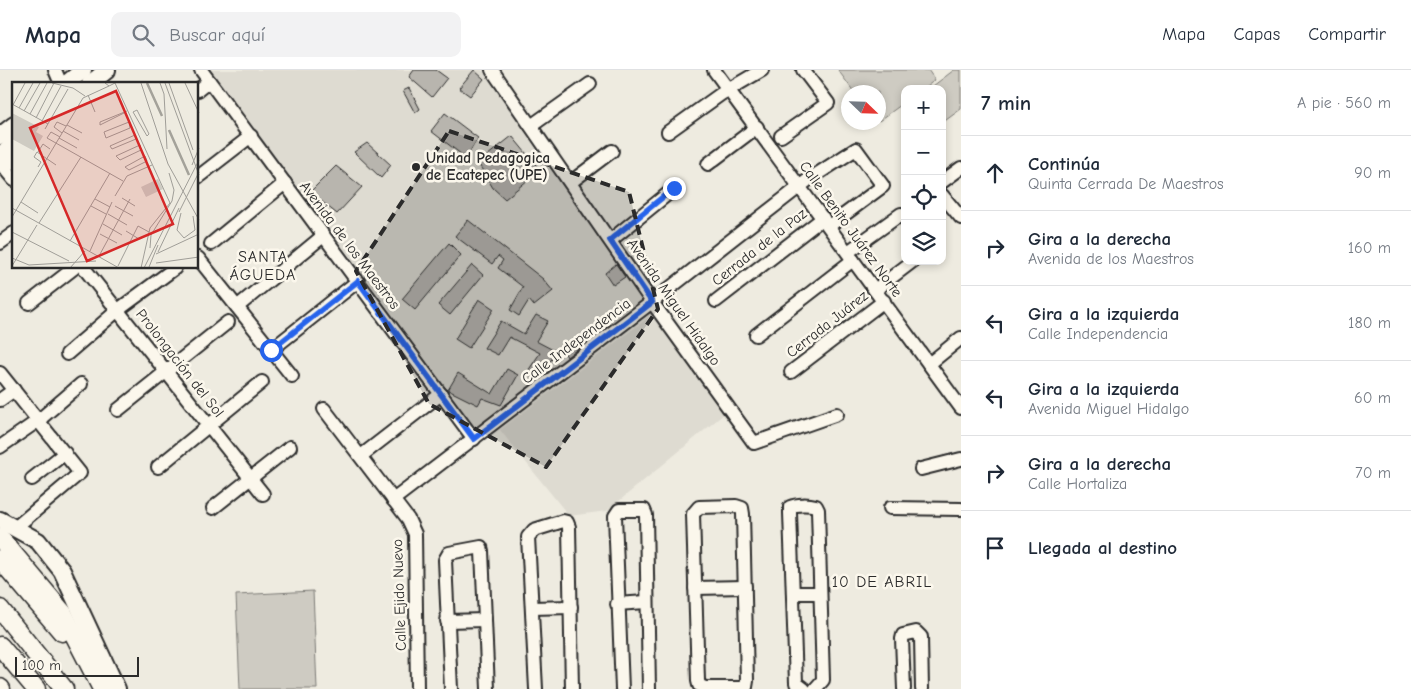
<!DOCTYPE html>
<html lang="es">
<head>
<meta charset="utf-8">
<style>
	:root { --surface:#fff; --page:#f2f2f3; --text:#1f2937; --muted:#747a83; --line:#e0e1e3 }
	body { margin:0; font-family:"Comic Neue",sans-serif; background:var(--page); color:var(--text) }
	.controls { position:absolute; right:15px; top:15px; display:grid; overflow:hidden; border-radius:10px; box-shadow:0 2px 8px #0003 }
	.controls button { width:45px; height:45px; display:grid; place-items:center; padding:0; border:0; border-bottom:1px solid var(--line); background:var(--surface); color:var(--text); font:25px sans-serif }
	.compass { position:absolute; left:841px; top:15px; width:45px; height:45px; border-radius:50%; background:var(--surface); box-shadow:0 2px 8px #0003; rotate:113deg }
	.scale { position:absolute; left:15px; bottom:12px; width:124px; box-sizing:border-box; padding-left:5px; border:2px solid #2b2b2b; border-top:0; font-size:14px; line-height:18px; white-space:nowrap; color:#2b2b2b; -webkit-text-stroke:4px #fbf7ec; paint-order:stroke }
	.stop { position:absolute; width:15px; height:15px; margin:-11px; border:4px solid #2563eb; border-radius:50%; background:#fff }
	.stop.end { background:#2563eb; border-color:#fff; box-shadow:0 1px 5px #0008 }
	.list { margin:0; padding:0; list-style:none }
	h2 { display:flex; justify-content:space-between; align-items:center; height:65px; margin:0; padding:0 20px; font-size:21px }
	h2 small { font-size:16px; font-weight:400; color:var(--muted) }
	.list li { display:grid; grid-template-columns:32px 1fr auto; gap:15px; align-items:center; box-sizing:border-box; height:75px; padding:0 20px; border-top:1px solid var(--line) }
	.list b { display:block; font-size:19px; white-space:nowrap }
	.list p { margin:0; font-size:16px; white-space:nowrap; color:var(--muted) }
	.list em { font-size:16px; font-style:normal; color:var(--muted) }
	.icon { flex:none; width:28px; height:28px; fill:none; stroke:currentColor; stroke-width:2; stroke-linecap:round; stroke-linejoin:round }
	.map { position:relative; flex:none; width:961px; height:619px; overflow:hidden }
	header { display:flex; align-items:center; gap:30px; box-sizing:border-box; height:70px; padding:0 25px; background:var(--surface); border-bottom:1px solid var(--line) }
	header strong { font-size:24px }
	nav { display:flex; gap:28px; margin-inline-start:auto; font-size:18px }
	.search { width:350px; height:45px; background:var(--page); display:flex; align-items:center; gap:12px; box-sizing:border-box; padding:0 18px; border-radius:10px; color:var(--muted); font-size:19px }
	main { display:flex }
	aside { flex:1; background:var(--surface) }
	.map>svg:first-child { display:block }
	.built { fill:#dedbd1 }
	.garden { fill:#cecbc2; stroke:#7c7b76 }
	.building { fill:#b8b5ae; stroke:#2b2b2b }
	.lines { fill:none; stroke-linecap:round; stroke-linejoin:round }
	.minor-casing { stroke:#2b2b2b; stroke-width:16 }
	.major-casing { stroke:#2b2b2b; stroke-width:20 }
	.highway-casing { stroke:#2b2b2b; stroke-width:21 }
	.minor { stroke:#fbf7ec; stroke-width:12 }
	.major { stroke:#fbf7ec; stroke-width:16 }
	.highway { stroke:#fbf7ec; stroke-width:18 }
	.route { stroke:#2563eb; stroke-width:6 }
	.marked { fill:#2b2b2b; fill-opacity:0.2; stroke:#2b2b2b; stroke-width:4; stroke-dasharray:10 6; stroke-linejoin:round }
	.poi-dot { fill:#2b2b2b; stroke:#fbf7ec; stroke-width:2 }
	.labels { text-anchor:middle; stroke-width:5; stroke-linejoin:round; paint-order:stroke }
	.poi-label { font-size:15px; font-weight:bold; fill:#2b2b2b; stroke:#fbf7ec; text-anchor:start }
	.street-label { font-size:15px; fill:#2b2b2b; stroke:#fbf7ec }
	.neighbourhood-label { font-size:16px; letter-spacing:1px; fill:#2b2b2b; stroke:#fbf7ec }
	.inset-river { fill:none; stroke:#a4a29a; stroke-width:2.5 }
	.inset-road { fill:none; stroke:#a09e98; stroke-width:1 }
	.view { fill:#d62828; fill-opacity:0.15; stroke:#d62828; stroke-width:2.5 }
	.inset-edge { fill:none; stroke:#2b2b2b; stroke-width:2.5 }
</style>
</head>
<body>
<header>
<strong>Mapa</strong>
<div class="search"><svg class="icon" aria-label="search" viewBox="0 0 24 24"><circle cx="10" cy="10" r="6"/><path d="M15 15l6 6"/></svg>Buscar aquí</div>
<nav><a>Mapa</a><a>Capas</a><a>Compartir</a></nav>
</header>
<main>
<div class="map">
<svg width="961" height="619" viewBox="0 0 961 619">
	<rect width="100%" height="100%" fill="#eeebe0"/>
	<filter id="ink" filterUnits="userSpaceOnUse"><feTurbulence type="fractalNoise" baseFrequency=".02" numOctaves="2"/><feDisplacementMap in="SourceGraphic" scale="10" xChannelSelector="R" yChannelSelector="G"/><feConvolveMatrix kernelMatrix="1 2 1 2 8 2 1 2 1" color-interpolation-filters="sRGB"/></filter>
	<g filter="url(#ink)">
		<!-- built -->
		<g class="built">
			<polygon points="211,0 482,0 642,232 477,359"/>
			<polygon points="654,243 724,344 607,441 569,446 500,360"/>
		</g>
		<!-- garden -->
		<g class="garden">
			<polygon points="838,0 928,0 935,10 923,19 905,19 905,32 879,51 878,22 854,22"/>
			<polygon points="954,0 961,0 961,39 942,53 942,19 929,19"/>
			<polygon points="313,521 317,619 240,619 236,525"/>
		</g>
		<!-- building -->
		<g class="building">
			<polygon points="414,0 436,0 447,8 432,27 409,7"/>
			<polygon points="474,0 484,9 470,26 459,18"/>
			<polygon points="409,18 420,39 415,43 403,21"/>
			<polygon points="445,43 478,68 466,88 431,61"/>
			<polygon points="512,66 540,100 505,129 493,118 478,93"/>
			<polygon points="367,73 391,95 381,108 354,82"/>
			<polygon points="336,96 362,117 337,144 310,122"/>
			<polygon points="468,150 543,209 553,221 534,236 529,230 519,246 510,240 523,217 498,198 503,190 498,186 492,194 455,166"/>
			<polygon points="449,173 461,185 415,240 402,229"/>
			<polygon points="616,194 625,207 613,215 605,203"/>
			<polygon points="472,195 483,205 450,245 438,235"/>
			<polygon points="479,229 494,239 469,278 455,269"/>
			<polygon points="536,245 548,251 536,271 557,282 537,309 526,304 540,283 509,267 498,285 484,278 501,251 524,264"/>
			<polygon points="581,268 585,273 567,287 563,280"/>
			<polygon points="507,299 518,305 501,335 482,328 478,335 448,320 458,303 492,324"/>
		</g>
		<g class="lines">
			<defs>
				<g id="minor">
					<polyline points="55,0 61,14"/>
					<polyline points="201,0 474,369"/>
					<polyline points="492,0 652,232 754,373 837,344"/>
					<polyline points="714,0 961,338"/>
					<polyline points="198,20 209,11"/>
					<polyline points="531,56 590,14"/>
					<polyline points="668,62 721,24 762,0"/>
					<polyline points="781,66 828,33 803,0"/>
					<polyline points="5,81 14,93"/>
					<polyline points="0,93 14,110"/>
					<polyline points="708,94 757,57"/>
					<polyline points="198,107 251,66"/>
					<polyline points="571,112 612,81"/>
					<polyline points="942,112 961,98"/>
					<polyline points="942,125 961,148"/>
					<polyline points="611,170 675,118"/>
					<polyline points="0,173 14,163"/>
					<polyline points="211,174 285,113"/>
					<polyline points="848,182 901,144 905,149"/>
					<polyline points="198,188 292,306"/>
					<polyline points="84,198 263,424"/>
					<polyline points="875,220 913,191"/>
					<polyline points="716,231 823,148"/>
					<polyline points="29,233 74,198"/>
					<polyline points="237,237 323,166"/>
					<polyline points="756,265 853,190"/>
					<polyline points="271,280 358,211"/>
					<polyline points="67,284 118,240 175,198"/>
					<polyline points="929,294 961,268"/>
					<polyline points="791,302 884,231"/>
					<polyline points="0,303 80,403 16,457"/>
					<polyline points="0,330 14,320"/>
					<polyline points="324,339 408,449 415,464 417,619"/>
					<polyline points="118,340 228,252"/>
					<polyline points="0,377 39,350 81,314"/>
					<polyline points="361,386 441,324"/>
					<polyline points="158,397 262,312"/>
					<polyline points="921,399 961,389"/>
					<polyline points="32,409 65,383"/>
					<polyline points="393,430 652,232 808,110 856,79 883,116 829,156"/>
					<polygon points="736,436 742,438 743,444 747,611 746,617 742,618 705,618 699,615 698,611 693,444 699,437"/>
					<polyline points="213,438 290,377"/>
					<polyline points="890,438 961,439"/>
					<polyline points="695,518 745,517"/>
					<polyline points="793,523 820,523"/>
					<polyline points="617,534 646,532"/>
					<polyline points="532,538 571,537"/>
					<polyline points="447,551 485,550"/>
					<polyline points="451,619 445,490 449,483 481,477 482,481 488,619"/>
					<polyline points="536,619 528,467 534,460 563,451 567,452 569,457 572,619"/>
					<polyline points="622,619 615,446 619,440 644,440 646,445 649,619"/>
					<path d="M804 619 796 613 790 443V437C797 434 808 434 816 436L818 440 823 610 815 619"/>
					<polyline points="904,619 902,569 903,565 916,562 921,567 922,619"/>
				</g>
				<g id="major">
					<polyline points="66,14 83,0"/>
					<polyline points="90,14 107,0"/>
					<polyline points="0,66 14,55"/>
					<polyline points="0,85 14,74"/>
					<polyline points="0,450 38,471 62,501 117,619"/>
				</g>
				<g id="highway">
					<polyline points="0,468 63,543 102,619"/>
					<polyline points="0,489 62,562"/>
					<polyline points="0,539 64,619"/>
					<polyline points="0,576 36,619"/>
					<polyline points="0,618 1,619"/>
				</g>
			</defs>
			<!-- minor casing -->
			<use href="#minor" class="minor-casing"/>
			<!-- major casing -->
			<use href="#major" class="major-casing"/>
			<!-- highway casing -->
			<use href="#highway" class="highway-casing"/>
			<!-- minor -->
			<use href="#minor" class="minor"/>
			<!-- major -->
			<use href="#major" class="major"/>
			<!-- highway -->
			<use href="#highway" class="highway"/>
		</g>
	</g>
	<g class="lines" filter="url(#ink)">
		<!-- route -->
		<polyline class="route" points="271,280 358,211 474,369 652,232 610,170 674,118"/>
	</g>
	<!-- marked area -->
	<path class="marked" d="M449 61 629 122 658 239 546 397 429 334 356 201Z"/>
	<!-- markers -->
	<circle class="poi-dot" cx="416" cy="97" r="5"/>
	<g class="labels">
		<!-- poi labels -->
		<g class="poi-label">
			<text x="426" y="93">Unidad Pedagogica<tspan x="426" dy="17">de Ecatepec (UPE)</tspan></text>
		</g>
		<!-- street labels -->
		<g class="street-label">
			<text transform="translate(851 159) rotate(54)" y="5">Calle Benito Juárez Norte</text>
			<text transform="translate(350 175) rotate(53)" y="5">Avenida de los Maestros</text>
			<text transform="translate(759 177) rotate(-38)" y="5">Cerrada de la Paz</text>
			<text transform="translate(674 232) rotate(55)" y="5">Avenida Miguel Hidalgo</text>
			<text transform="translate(827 254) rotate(-38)" y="5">Cerrada Juárez</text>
			<text transform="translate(576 271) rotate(-37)" y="5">Calle Independencia</text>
			<text transform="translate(180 293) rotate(52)" y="5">Prolongación del Sol</text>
			<text transform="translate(399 525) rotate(-92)" y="5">Calle Ejido Nuevo</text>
		</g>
		<!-- neighbourhood labels -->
		<g class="neighbourhood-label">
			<text x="263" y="192">SANTA<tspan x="263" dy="18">ÁGUEDA</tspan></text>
			<text x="882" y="517">10 DE ABRIL</text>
		</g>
	</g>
	<!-- overview -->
	<g transform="translate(12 12)">
		<rect width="186" height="186" fill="#eeebe0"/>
		<path d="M0 31 27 45 24 50 31 54 22 69 0 57ZM146 97 151 107 134 115 129 105Z" fill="#cecbc2"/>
		<path class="inset-river" d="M135 1 150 34M157 48 177 93"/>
		<path class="inset-road" d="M40 1 61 6 73 14M93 1 97 4 103 1 158 121 138 146 129 186M129 1 156 82 187 138M148 1 152 12 155 67M153 1 187 93M157 1 181 68M173 1 187 31M76 13 83 30M0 22 36 42M1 23 13 1M7 26 21 1M125 28 137 52 135 54 121 30ZM12 29 28 1M114 30 88 43V40L115 29M18 32 35 1M24 36 42 1M30 39 49 4M117 40 118 46 94 56 92 50ZM55 43 70 51M33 47 56 7M51 49 67 58M50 51 42 45 45 40 54 44M123 53 124 57 100 67 98 64ZM48 55 39 50 35 56 111 99M47 56 65 66M128 63 129 68 108 78 104 74ZM26 70 31 62 38 67M133 74 135 79 117 88 113 85ZM180 83 187 66M26 85 29 80 22 75 25 70 44 83M103 114 115 94 140 83M110 116 123 124M83 117 98 125M9 120 26 131M79 124 94 132M103 124 121 134M0 126 107 186M167 130 187 90M169 131 165 148 172 156 183 148 181 134M96 132 115 143M0 135 71 16 97 4M27 141 69 75M91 142 110 153M114 149 127 157M0 150 57 179M88 152 105 161M58 159 98 91M138 166 139 153 160 119 162 108 157 91M78 169 100 120M146 170 167 126M144 172 187 152M87 174 118 117M0 176 17 183 84 179M144 181 187 175M0 184 25 143M106 184 126 144 137 150M137 185 146 163M58 186 73 169M132 186 187 78"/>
		<path class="view" d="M104 9 161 142 75 179 18 46Z"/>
		<rect width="186" height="186" class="inset-edge"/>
	</g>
</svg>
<div class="controls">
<button>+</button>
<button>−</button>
<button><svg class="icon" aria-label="locate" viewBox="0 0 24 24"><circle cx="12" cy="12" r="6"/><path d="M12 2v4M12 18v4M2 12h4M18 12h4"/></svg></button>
<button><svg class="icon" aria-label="layers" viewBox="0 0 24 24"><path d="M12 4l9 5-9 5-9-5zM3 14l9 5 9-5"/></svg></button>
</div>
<svg class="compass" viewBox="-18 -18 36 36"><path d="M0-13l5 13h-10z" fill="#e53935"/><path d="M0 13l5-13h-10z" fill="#747a83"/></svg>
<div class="scale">100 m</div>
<div class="stop" style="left:271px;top:280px"></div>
<div class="stop end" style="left:674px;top:118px"></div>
</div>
<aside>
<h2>7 min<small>A pie · 560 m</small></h2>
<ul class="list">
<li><svg class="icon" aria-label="ahead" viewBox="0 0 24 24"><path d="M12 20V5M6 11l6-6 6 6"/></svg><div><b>Continúa</b><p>Quinta Cerrada De Maestros</p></div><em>90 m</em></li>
<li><svg class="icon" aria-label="right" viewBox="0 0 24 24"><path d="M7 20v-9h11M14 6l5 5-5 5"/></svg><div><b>Gira a la derecha</b><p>Avenida de los Maestros</p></div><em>160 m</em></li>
<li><svg class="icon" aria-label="left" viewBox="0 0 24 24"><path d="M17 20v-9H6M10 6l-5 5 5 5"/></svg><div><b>Gira a la izquierda</b><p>Calle Independencia</p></div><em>180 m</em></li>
<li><svg class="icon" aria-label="left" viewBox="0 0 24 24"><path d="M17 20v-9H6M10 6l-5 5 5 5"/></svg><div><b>Gira a la izquierda</b><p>Avenida Miguel Hidalgo</p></div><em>60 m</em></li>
<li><svg class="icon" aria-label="right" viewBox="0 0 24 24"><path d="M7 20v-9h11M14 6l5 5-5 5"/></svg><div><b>Gira a la derecha</b><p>Calle Hortaliza</p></div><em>70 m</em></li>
<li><svg class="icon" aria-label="arrive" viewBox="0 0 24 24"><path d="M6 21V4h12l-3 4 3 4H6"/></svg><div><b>Llegada al destino</b></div></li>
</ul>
</aside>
</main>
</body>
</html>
